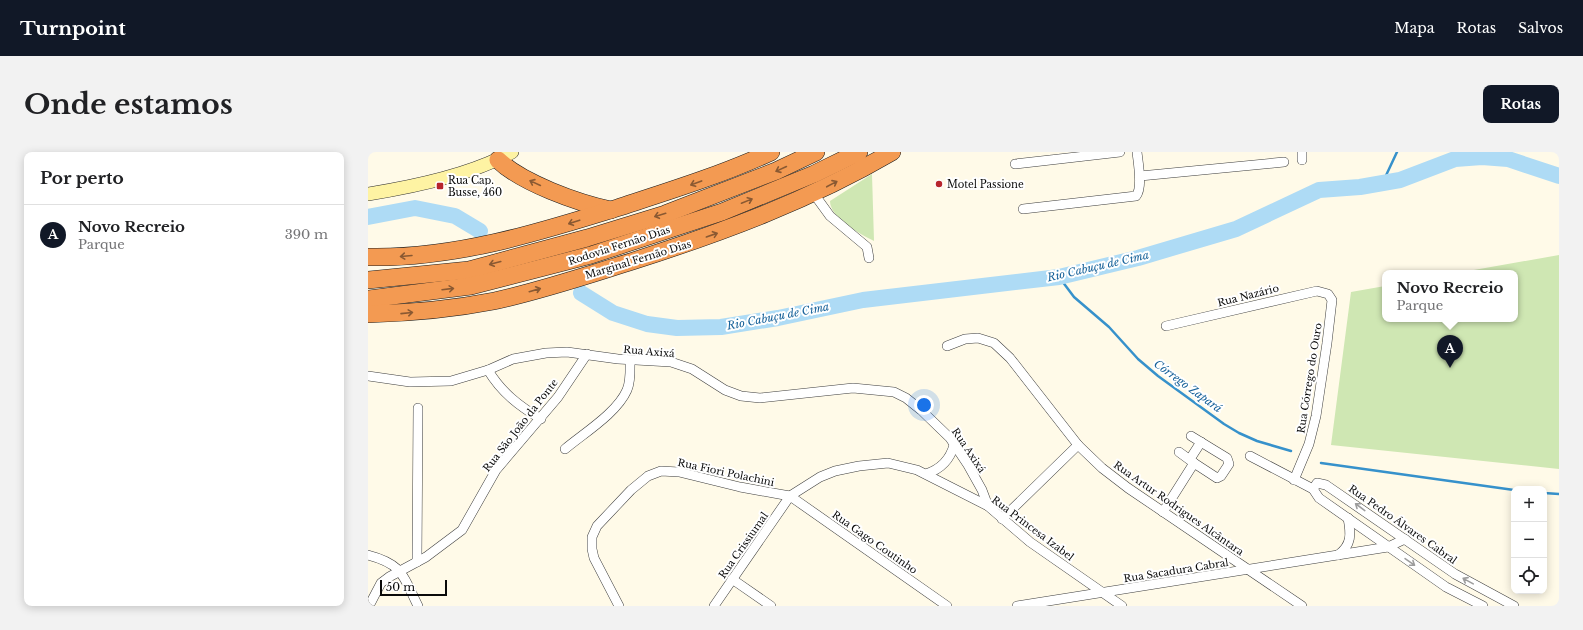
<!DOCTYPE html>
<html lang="pt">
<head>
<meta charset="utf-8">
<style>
	:root { --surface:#fff; --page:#f2f2f2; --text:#202124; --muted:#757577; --line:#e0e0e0; --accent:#111827 }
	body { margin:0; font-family:"Libre Baskerville",serif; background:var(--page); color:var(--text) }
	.controls { position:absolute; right:12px; bottom:12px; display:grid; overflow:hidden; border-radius:8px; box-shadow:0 2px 10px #0003 }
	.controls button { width:36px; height:36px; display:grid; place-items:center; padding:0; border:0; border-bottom:1px solid var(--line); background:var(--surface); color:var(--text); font:20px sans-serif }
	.scale { position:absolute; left:12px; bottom:10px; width:67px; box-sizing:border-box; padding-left:4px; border:2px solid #0a0a0a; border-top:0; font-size:11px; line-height:14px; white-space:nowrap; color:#0a0a0a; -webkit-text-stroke:3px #fff; paint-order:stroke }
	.you { position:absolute; left:556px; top:253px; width:14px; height:14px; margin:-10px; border:3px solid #fff; border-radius:50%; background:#1a73e8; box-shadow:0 0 0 6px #1a73e833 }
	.badge { display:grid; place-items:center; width:26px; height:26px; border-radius:50%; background:var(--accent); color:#fff; font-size:13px; font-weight:700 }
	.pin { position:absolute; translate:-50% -33px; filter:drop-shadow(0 1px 2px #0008) }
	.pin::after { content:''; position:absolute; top:21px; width:14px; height:12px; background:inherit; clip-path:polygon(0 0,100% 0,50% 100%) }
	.popup { position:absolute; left:1014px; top:118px; width:136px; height:52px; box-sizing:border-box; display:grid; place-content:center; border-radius:8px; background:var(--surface); filter:drop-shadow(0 1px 3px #0005); font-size:13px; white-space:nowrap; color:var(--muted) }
	.popup b { font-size:15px; color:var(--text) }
	.popup::after { content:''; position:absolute; left:50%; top:100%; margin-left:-8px; border:8px solid transparent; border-top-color:var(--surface) }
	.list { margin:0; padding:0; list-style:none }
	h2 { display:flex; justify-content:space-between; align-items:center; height:52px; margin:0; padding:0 16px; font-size:17px }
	h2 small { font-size:13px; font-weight:400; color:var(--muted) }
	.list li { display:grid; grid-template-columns:26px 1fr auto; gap:12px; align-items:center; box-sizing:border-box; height:60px; padding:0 16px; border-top:1px solid var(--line) }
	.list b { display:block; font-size:15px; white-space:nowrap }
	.list p { margin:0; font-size:13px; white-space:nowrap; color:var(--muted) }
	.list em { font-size:13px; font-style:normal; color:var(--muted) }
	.icon { flex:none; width:22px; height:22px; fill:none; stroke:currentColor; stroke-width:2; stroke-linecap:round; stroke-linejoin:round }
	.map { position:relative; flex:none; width:1191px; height:454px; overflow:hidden; border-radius:8px }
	header { display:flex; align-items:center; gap:24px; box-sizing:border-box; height:56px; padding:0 20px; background:var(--accent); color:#fff }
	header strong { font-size:19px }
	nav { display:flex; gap:22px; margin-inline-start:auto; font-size:14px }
	.intro { display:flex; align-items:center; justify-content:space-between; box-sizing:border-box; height:96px; padding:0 24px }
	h1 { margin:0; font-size:28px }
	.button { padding:10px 18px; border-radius:8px; background:var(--accent); color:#fff; font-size:14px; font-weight:700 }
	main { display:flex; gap:24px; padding:0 24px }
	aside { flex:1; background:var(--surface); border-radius:8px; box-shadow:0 2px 10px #0003 }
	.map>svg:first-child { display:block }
	.green { fill:#cfe7b3 }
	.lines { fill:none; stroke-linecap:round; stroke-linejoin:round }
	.stream { stroke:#3691cb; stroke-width:2.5 }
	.river { stroke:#aedbf5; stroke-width:16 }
	.street-casing { stroke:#3d3d3d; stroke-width:10 }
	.secondary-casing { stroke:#2c2c2c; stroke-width:14 }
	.highway-casing { stroke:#1b1b1b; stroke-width:18 }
	.street { stroke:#fff; stroke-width:9 }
	.secondary { stroke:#fef3a3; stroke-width:13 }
	.highway { stroke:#f39a52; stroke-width:17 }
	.oneway { stroke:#8a5932 }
	.oneway2 { stroke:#9d9d9d }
	.poi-dot { fill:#b7252d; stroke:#fff; stroke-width:1.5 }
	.labels { text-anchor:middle; stroke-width:4; stroke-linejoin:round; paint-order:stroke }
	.poi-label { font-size:10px; fill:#0a0a0a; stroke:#fff; text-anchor:start }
	.street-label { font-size:10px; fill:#0a0a0a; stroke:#fff }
	.water-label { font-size:11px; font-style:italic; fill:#166199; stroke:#fff }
</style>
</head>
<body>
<header>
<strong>Turnpoint</strong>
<nav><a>Mapa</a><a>Rotas</a><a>Salvos</a></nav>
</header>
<div class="intro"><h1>Onde estamos</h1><a class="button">Rotas</a></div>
<main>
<aside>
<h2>Por perto<small></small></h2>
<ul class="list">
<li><span class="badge">A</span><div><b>Novo Recreio</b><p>Parque</p></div><em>390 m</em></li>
</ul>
</aside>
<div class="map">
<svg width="1191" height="454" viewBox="0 0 1191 454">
	<rect width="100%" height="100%" fill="#fffae8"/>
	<!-- green -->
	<g class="green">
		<path d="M504 22 506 89C492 82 462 66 462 49Z"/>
		<polygon points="1191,103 1191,317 963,293 983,140 1017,134 1017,167 1147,167 1147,121 1089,121"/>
	</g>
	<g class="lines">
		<!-- stream -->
		<g class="stream">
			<polyline points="1014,32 1029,0"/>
			<polyline points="691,125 706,145 741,175 770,207 790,224 856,272 871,281 889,289 923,299"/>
			<polyline points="953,311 1146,338"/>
			<polyline points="1176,341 1191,342"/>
		</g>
		<!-- river -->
		<g class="river">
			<polyline points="0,65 47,56 87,64 112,79"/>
			<polyline points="213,141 245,161 279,172 309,176 353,175 410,166 495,148 691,125 770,106 868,77 951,38 992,35 1032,28 1087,7 1114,5 1140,7 1191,24"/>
		</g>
		<defs>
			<g id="street">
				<polyline points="934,0 934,8"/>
				<polyline points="647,12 752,0"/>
				<polyline points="772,24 916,10"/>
				<polyline points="446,42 462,64 499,95 501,106"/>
				<path d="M655 57 768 44C775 36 770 10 769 0"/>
				<polyline points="798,174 949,139 960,142 964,148 959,191 948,264 941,292 926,328"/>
				<polyline points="579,194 597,187 610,186 626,191 642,206 710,293 734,316 760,336 934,454"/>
				<path d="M120 218C133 240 151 254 173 267"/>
				<polyline points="0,224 42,230 83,229 120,218 145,207 178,201 199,200 250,207 303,210 324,217 357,238 373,244 392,246 485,236 526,240 538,246 553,258 582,286 600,313 614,338 620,354"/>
				<path d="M197 297C216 281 249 261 259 238 263 229 262 218 262 208"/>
				<polyline points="811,300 826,311"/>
				<polyline points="882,304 945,337 951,346 1078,435 1115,454"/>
				<polyline points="822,307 833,290"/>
				<path d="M558 322C573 317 582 308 586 293"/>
				<polyline points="945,337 949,331 958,333 1087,422 1146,454"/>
				<polyline points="795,360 826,311 849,326 853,324 861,312 859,306 823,284"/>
				<polyline points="634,367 710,293"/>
				<path d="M0 403C35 412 35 424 50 454"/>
				<path d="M970 403C984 393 983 382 980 366"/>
				<polyline points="49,410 50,256"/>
				<polyline points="364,427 403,454"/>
				<polyline points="1,454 13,431 21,425 58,405 94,378 128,318 190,245 219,202"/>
				<polyline points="251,454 226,406 224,397 224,385 229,374 263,338 280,324 293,319 311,320 372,335 422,344 579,454"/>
				<polyline points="346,454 422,344 452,325 467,319 491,314 520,311 549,318 620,354 662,390 754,454"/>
				<polyline points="649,454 1020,395 1037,387"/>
			</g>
			<path id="secondary" d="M0 42C44 35 105 22 144 0"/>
			<g id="highway">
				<path d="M130 8C154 31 210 51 243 58"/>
				<path d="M0 105C85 107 169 81 249 56 301 39 353 23 403 0"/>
				<polyline points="0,128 101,118 219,86 297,62 408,19 448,0"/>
				<polyline points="0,147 103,134 223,103 354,60 446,22 491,0"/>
				<path d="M0 162C42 161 85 157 126 149 173 139 220 123 265 109 355 80 442 48 524 0"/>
			</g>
		</defs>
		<!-- street casing -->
		<use href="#street" class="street-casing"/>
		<!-- secondary casing -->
		<use href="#secondary" class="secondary-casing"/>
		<!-- highway casing -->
		<use href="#highway" class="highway-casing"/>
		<!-- street -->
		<use href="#street" class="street"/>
		<!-- secondary -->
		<use href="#secondary" class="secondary"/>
		<!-- highway -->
		<use href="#highway" class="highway"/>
	</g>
	<!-- one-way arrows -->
	<defs><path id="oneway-shaft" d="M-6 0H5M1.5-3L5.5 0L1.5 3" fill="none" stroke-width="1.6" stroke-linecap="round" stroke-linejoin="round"/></defs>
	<g class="oneway">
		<use href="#oneway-shaft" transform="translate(413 17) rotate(155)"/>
		<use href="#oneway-shaft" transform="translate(167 31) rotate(-155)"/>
		<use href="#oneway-shaft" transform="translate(328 31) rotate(160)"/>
		<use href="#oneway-shaft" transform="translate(464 32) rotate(-28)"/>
		<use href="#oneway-shaft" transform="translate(379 49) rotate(-22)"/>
		<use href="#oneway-shaft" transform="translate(292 63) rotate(163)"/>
		<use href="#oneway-shaft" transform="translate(206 70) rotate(162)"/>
		<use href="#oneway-shaft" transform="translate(344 83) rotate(-19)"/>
		<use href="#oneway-shaft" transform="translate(38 104) rotate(175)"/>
		<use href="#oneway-shaft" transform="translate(127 111) rotate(165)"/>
		<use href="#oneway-shaft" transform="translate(80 137) rotate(-7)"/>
		<use href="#oneway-shaft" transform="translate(167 138) rotate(-16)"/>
		<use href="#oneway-shaft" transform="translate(39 161) rotate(-6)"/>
	</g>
	<g class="oneway2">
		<use href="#oneway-shaft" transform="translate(992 355) rotate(-143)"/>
		<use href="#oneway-shaft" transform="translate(1042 410) rotate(35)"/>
		<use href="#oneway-shaft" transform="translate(1100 429) rotate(-151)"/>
	</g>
	<!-- markers -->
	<g class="poi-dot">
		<circle cx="571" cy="32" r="4"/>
		<rect x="68" y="30" width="8" height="8" rx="2"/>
	</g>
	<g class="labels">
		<!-- poi labels -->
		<g class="poi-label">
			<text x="80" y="32">Rua Cap.<tspan x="80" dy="12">Busse, 460</tspan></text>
			<text x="579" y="36">Motel Passione</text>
		</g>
		<!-- street labels -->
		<g class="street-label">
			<text transform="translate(251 93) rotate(-18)" y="4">Rodovia Fernão Dias</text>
			<text transform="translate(270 107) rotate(-17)" y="4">Marginal Fernão Dias</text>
			<text transform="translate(880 143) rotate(-14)" y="4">Rua Nazário</text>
			<text transform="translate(281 199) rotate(5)" y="4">Rua Axixá</text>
			<text transform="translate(941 226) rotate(-81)" y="4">Rua Córrego do Ouro</text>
			<text transform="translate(152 273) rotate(-52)" y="4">Rua São João da Ponte</text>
			<text transform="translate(601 298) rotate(56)" y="4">Rua Axixá</text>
			<text transform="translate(358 320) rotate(12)" y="4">Rua Fiori Polachini</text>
			<text transform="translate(811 356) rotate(35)" y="4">Rua Artur Rodrigues Alcântara</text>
			<text transform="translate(1035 372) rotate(35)" y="4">Rua Pedro Álvares Cabral</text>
			<text transform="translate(665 376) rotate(37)" y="4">Rua Princesa Izabel</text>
			<text transform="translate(507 390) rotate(35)" y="4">Rua Gago Coutinho</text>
			<text transform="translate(375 393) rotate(-55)" y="4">Rua Crissiumal</text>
			<text transform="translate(808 418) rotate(-9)" y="4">Rua Sacadura Cabral</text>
		</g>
		<!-- water labels -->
		<g class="water-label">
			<text transform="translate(730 114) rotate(-13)" y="4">Rio Cabuçu de Cima</text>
			<text transform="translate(410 164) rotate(-11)" y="4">Rio Cabuçu de Cima</text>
			<text transform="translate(820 234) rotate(36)" y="4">Córrego Zapará</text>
		</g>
	</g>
</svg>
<div class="controls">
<button>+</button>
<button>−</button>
<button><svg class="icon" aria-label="locate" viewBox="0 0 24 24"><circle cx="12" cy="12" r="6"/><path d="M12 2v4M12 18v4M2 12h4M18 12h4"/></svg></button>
</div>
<div class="scale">50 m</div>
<div class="you"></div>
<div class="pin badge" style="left:1082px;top:216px">A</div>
<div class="popup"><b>Novo Recreio</b>Parque</div>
</div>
</main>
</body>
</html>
